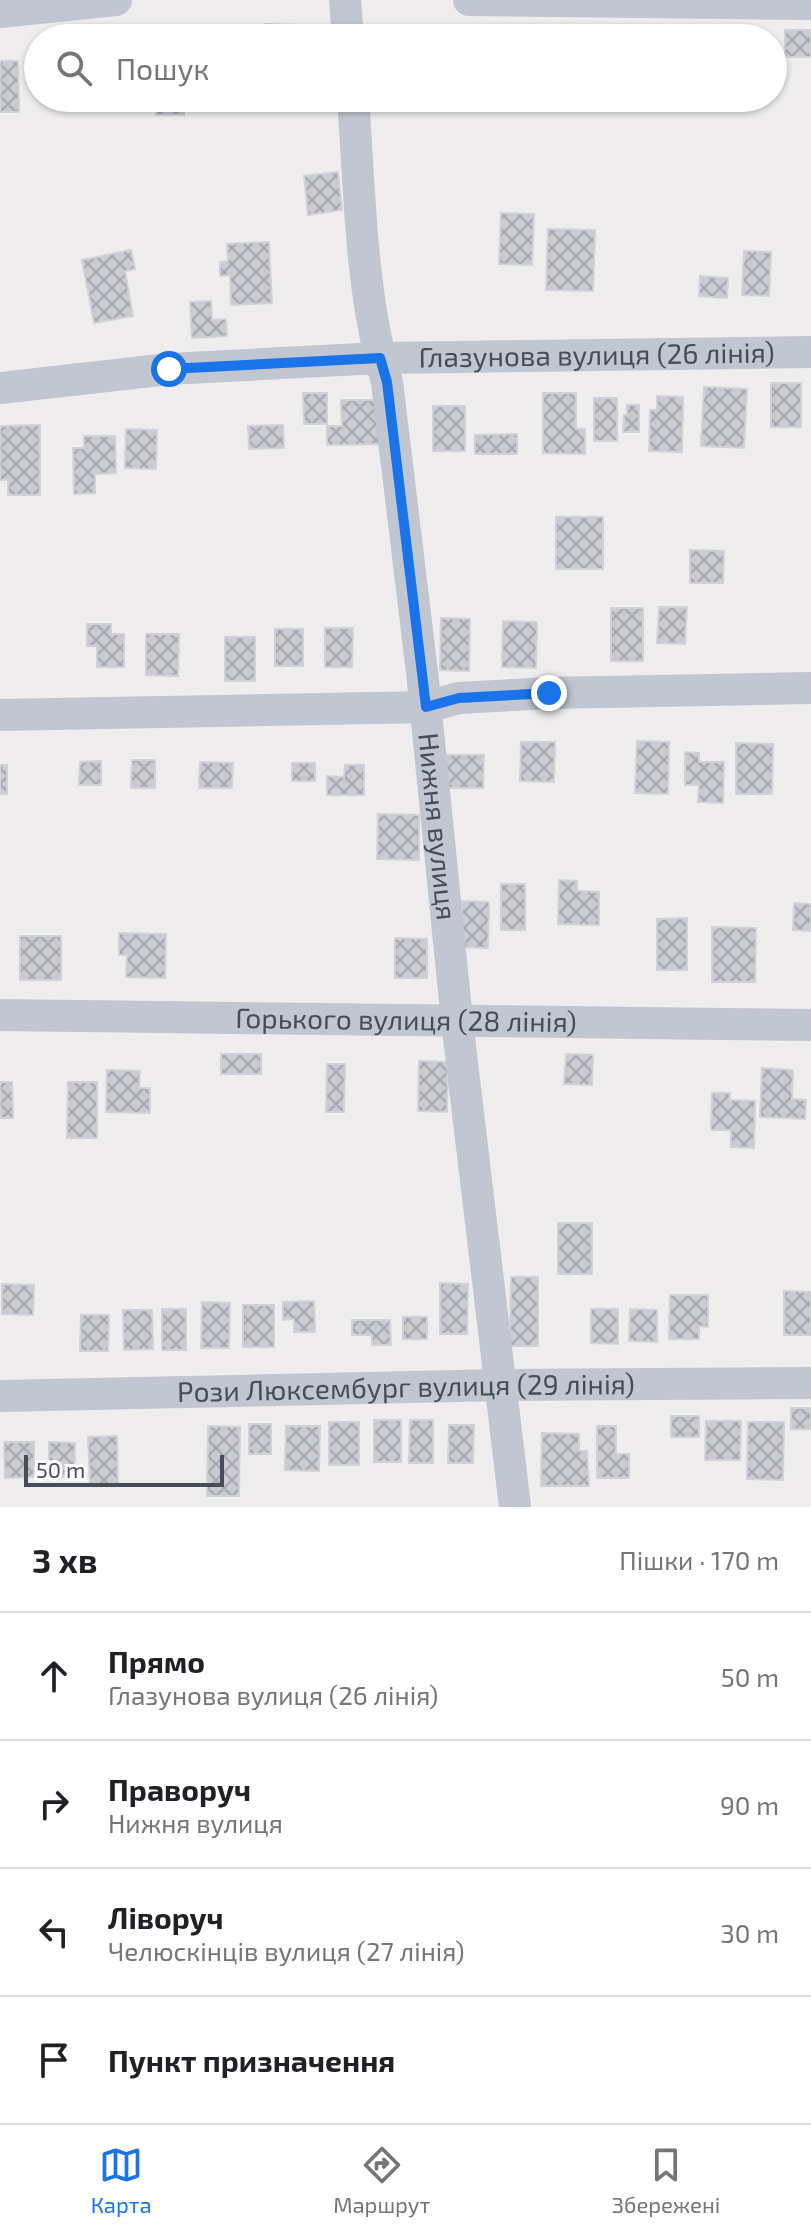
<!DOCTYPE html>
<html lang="uk">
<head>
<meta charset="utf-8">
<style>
	:root { --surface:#fff; --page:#f6f6f6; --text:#202124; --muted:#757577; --line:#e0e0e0; --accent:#1a73e8 }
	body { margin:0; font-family:"Exo 2",sans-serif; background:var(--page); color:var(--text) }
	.scale { position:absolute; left:24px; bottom:20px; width:200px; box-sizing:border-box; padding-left:8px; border:4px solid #474c58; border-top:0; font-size:22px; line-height:28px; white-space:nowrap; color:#474c58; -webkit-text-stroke:6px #fff; paint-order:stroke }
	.stop { position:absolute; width:24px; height:24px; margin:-18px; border:6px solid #1a73e8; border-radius:50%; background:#fff }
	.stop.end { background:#1a73e8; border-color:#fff; box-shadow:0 2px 8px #0008 }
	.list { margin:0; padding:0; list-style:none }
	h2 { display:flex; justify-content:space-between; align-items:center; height:104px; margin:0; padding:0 32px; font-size:34px }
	h2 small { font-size:26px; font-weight:400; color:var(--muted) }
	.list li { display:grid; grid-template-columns:52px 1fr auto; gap:24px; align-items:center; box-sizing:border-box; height:128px; padding:0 32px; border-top:2px solid var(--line) }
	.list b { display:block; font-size:30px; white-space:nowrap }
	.list p { margin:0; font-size:26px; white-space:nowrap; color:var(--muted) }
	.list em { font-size:26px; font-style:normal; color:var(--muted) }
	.icon { flex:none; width:44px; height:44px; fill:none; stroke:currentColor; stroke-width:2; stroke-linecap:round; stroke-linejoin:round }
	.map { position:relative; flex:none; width:811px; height:1507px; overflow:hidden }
	.search { position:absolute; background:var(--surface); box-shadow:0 2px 6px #0004; left:24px; right:24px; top:24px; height:88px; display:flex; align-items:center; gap:20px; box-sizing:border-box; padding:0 28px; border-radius:44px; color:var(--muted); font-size:30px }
	.sheet { height:616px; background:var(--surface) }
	nav { display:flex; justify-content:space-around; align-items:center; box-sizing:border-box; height:112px; border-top:2px solid var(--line); background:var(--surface); font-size:22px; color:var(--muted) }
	nav a { display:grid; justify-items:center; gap:4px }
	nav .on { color:var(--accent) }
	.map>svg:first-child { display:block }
	.building { fill:url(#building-cross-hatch); stroke:#d1d2d8; stroke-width:2 }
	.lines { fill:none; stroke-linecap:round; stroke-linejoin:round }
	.minor { stroke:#c1c6d1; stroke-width:32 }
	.route { stroke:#1a73e8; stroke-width:10 }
	.labels { text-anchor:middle; stroke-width:6; stroke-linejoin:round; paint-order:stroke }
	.street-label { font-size:28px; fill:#474c58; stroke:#fff }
</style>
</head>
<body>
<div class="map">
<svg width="811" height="1507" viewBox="0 0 811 1507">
	<defs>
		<pattern id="building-cross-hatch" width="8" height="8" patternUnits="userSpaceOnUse" patternTransform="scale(2)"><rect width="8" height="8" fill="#cacbd1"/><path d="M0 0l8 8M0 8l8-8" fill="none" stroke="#a6a7ac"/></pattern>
	</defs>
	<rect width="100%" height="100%" fill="#efeded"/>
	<!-- building -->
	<g class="building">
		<polygon points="265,24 297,25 297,38 264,38"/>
		<rect x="785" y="30" width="26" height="27"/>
		<polygon points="194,32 221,33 221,38 194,38"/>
		<polygon points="384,32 421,33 421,38 384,38"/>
		<polygon points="499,35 534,36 534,38 499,38"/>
		<polygon points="0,61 18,61 19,112 0,112"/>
		<rect x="84" y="98" width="54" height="9"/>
		<rect x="156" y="98" width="28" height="17"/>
		<polygon points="338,172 342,210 308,215 304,176"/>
		<polygon points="501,213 534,214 532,265 499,264"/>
		<polygon points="548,229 595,230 593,291 546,290"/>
		<polygon points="269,242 272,303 231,305 230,275 220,276 220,262 228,261 227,244"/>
		<polygon points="131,250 135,269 125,271 133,316 94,323 82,260"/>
		<polygon points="744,251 771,252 769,296 742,295"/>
		<polygon points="700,276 728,278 727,298 699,296"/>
		<polygon points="211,301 212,320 226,319 227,336 192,338 190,302"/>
		<rect x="771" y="383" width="30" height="44"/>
		<polygon points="704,387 747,389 744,448 701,446"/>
		<polygon points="303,393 327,393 327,424 304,424"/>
		<polygon points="543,393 576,393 576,429 585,429 585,454 543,453"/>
		<polygon points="657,396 683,397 682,452 649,451 650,410 657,410"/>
		<rect x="594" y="398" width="23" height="43"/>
		<polygon points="341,400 382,400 383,444 327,445 327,426 342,426"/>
		<polygon points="627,405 639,405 639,432 623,432 624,415 627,415"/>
		<rect x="433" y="406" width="32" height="45"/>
		<polygon points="40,425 40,495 8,495 8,480 0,480 0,426"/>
		<polygon points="283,425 284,448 249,449 248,426"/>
		<polygon points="126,429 157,430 156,469 125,468"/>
		<polygon points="517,434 517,454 475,454 475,435"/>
		<polygon points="84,436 115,436 116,473 95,474 95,493 74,494 73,448 84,448"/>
		<rect x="556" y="517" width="47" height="52"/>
		<polygon points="690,550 724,551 723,583 690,583"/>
		<polygon points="659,607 687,607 685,644 657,643"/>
		<rect x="611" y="608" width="32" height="53"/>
		<polygon points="441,618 470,619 469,671 440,670"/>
		<polygon points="503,621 537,622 536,668 502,667"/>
		<polygon points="87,624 111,624 111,634 124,634 124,667 97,667 97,646 87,646"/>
		<polygon points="325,628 353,628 352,667 325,667"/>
		<rect x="275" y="629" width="28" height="37"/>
		<polygon points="146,634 179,634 178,676 146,675"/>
		<rect x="225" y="637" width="30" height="44"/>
		<polygon points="637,741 669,742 668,794 635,793"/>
		<polygon points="521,742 555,742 554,782 520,781"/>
		<polygon points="736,743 773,744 772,794 736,794"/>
		<polygon points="685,752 699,753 699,762 724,762 723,803 698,802 699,785 685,785"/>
		<polygon points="443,755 484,755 483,788 443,788"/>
		<polygon points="132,760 155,760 155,788 131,788"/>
		<polygon points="101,761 101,785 79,785 80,762"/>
		<polygon points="200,762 233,763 232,788 199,788"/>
		<rect x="292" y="763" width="23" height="18"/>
		<rect x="0" y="765" width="7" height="29"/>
		<polygon points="345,765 364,765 364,795 327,795 327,776 344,777"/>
		<polygon points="378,814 419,815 419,860 377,859"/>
		<polygon points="559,880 577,881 577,891 599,892 599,925 558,924"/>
		<rect x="501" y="884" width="24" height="46"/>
		<polygon points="462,901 489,902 488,948 461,947"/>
		<polygon points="794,903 811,904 811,931 793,930"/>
		<polygon points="687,918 687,970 657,970 657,919"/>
		<polygon points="712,927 756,928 755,982 712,982"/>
		<polygon points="119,933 166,934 165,978 126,977 127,955 119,955"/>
		<rect x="20" y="936" width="41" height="44"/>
		<polygon points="395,938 427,939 427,978 395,978"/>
		<rect x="221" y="1054" width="40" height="20"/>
		<polygon points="566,1054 593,1055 592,1085 564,1084"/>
		<polygon points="419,1061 448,1062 447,1112 418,1111"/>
		<polygon points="327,1064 345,1064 344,1112 326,1112"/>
		<polygon points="762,1068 793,1070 792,1099 806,1100 805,1119 760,1117"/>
		<polygon points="107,1070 140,1071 139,1088 150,1088 150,1113 106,1112"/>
		<polygon points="0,1082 12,1082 13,1118 0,1118"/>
		<polygon points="68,1082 97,1082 97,1138 67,1138"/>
		<polygon points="712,1093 730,1093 729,1100 755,1101 754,1148 731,1147 731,1130 711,1130"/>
		<rect x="558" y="1223" width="34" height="51"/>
		<polygon points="511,1277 538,1277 538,1346 510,1346"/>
		<polygon points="440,1283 468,1284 467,1334 440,1334"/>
		<polygon points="2,1284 34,1285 33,1315 2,1314"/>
		<polygon points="784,1291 811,1292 811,1335 784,1335"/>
		<polygon points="670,1295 708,1295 708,1327 699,1326 699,1339 669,1339"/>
		<polygon points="314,1301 315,1332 294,1332 294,1319 283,1320 283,1302"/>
		<polygon points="202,1302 230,1303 229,1348 201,1348"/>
		<rect x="243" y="1305" width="31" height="42"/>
		<rect x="162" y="1309" width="24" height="41"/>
		<polygon points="591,1309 618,1309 618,1344 591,1343"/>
		<polygon points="630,1309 657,1310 657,1342 629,1341"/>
		<polygon points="123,1310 152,1310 153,1349 124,1350"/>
		<polygon points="81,1315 109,1315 108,1351 80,1351"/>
		<rect x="403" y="1317" width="24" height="22"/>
		<polygon points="352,1320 390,1320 391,1345 372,1345 372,1335 352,1335"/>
		<rect x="791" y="1408" width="20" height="21"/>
		<rect x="671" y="1416" width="28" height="21"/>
		<rect x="374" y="1420" width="27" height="42"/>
		<polygon points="410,1420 433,1420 433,1463 409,1463"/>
		<polygon points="706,1421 741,1421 740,1460 705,1460"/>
		<rect x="329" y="1422" width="30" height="43"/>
		<polygon points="748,1422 784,1422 783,1480 747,1479"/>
		<rect x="249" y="1424" width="22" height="30"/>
		<polygon points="449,1425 474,1425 473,1463 448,1463"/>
		<polygon points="208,1426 240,1427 239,1496 207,1496"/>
		<polygon points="286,1426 320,1426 319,1471 285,1470"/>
		<polygon points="597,1426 616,1426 616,1454 629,1454 629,1478 597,1478"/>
		<polygon points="542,1433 579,1434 579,1451 587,1451 589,1486 541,1486"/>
		<polygon points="117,1436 118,1484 90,1485 88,1437"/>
		<polygon points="4,1442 34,1442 34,1477 5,1478"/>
		<polygon points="49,1442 75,1443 74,1477 49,1477"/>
	</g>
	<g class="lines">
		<!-- minor -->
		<g class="minor">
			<polyline points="345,0 348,38"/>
			<polyline points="469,0 811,4"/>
			<polyline points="0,12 116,0"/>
			<path id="s1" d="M353 98C360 191 360 293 387 382L422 672 457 1021 515 1507"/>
			<path id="s2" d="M0 388 169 369 380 358 811 352"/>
			<polyline points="0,715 426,707 459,698 549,693 811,688"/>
			<path id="s3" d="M0 1015 811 1025"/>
			<path id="s4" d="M0 1396 502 1385 811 1383"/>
		</g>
	</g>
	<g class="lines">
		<!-- route -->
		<polyline class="route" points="169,369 380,358 387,382 426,707 459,698 549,693"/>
	</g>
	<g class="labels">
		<!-- street labels -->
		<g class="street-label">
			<text dy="10" stroke="none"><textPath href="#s2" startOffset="598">Глазунова вулиця (26 лiнiя)</textPath></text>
			<text dy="10" stroke="none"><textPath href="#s1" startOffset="734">Нижня вулиця</textPath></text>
			<text dy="10" stroke="none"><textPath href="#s3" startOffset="406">Горького вулиця (28 лiнiя)</textPath></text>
			<text dy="10" stroke="none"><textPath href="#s4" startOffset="406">Рози Люксембург вулиця (29 лiнiя)</textPath></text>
		</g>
	</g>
</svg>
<div class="scale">50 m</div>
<div class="stop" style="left:169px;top:369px"></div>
<div class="stop end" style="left:549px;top:693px"></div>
<div class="search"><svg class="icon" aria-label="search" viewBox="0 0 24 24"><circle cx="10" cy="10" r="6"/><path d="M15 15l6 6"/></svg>Пошук</div>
</div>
<section class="sheet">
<h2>3 хв<small>Пішки · 170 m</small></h2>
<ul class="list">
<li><svg class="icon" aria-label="ahead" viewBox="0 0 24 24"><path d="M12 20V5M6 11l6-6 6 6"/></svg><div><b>Прямо</b><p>Глазунова вулиця (26 лiнiя)</p></div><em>50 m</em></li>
<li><svg class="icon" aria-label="right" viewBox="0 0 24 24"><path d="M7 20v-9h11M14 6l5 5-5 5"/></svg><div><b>Праворуч</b><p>Нижня вулиця</p></div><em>90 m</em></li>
<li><svg class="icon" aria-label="left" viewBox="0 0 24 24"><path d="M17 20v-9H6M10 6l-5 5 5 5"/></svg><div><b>Ліворуч</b><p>Челюскінців вулиця (27 лiнiя)</p></div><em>30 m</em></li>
<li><svg class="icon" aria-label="arrive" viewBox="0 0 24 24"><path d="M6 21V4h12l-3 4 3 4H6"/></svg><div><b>Пункт призначення</b></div></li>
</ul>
</section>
<nav>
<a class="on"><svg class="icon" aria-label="map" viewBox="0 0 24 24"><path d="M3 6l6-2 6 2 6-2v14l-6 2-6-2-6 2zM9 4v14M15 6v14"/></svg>Карта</a>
<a><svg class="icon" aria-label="directions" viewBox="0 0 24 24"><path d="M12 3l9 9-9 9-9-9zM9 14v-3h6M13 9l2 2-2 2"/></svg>Маршрут</a>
<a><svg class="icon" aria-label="saved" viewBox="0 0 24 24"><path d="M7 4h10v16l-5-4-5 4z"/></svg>Збережені</a>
</nav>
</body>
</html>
